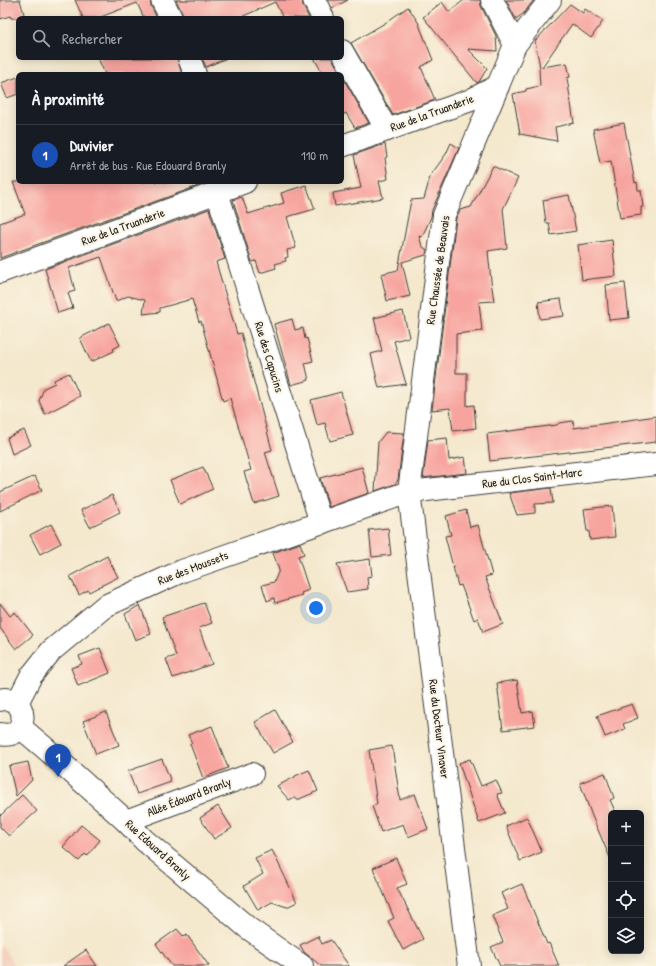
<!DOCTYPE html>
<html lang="fr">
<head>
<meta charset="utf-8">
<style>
	:root { --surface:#171b24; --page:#242831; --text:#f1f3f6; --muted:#9ea1a6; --line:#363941; --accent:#1f6fb2 }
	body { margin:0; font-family:"Patrick Hand",sans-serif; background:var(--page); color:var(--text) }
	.controls { position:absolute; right:12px; bottom:12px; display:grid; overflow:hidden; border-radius:6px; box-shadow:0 2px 10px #0003 }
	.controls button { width:36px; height:36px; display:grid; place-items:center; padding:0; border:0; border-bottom:1px solid var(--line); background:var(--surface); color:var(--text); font:20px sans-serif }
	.you { position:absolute; left:316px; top:608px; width:14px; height:14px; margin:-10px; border:3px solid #fff; border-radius:50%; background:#1a73e8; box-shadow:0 0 0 6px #1a73e833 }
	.badge { display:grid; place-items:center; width:26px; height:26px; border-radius:50%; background:var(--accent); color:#fff; font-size:13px; font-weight:700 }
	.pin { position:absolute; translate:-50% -33px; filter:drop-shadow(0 1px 2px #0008) }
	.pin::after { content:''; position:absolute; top:21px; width:14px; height:12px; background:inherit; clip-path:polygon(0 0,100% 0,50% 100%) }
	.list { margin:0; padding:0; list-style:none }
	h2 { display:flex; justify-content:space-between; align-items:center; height:52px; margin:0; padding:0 16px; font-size:17px }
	h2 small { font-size:13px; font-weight:400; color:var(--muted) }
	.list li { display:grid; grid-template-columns:26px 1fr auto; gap:12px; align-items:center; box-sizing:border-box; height:60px; padding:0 16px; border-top:1px solid var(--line) }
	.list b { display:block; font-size:15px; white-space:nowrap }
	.list p { margin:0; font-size:13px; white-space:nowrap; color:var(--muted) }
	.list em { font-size:13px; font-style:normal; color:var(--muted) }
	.icon { flex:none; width:22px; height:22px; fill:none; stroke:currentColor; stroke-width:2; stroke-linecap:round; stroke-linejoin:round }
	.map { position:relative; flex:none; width:656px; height:966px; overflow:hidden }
	.search { position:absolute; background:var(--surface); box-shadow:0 2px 10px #0003; left:16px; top:16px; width:328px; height:44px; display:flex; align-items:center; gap:10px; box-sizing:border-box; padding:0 14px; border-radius:6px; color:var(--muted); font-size:15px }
	.panel { position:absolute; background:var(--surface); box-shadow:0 2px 10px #0003; left:16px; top:72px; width:328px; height:112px; border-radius:6px }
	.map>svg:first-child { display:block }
	.built { fill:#f4d3c1 }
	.building { fill:#f7a49f }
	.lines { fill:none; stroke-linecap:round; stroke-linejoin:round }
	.minor-casing { stroke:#3c3b37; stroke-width:24 }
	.minor { stroke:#fff; stroke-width:22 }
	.labels { text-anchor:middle; stroke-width:4; stroke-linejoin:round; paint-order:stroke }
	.street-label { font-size:12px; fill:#1c1c1c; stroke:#fcf5e5 }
</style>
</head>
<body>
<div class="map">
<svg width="656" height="966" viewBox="0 0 656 966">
	<rect width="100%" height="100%" fill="#fcf5e5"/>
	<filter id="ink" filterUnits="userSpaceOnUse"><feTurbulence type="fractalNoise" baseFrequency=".025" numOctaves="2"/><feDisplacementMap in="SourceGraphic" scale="8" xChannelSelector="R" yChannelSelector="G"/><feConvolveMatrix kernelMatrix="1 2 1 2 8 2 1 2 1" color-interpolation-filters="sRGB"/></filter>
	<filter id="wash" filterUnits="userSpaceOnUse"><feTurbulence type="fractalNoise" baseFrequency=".012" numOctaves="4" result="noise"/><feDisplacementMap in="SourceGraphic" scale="16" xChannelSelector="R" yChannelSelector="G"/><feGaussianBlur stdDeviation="0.9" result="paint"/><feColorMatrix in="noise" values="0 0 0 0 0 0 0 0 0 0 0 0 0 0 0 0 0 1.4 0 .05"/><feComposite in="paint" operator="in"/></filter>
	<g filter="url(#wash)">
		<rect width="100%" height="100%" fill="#f4e8cd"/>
		<!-- built -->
		<polygon class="built" points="0,943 15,966 0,966"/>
		<g id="blocks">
			<!-- building -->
			<g class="building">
				<polygon points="0,0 20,0 25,18 11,18 10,16 0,19"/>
				<polygon points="75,0 150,0 151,6 157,18 144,18 137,3 98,18 83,18"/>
				<polygon points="176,0 302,0 303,6 309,18 283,18 275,2 239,18 183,18 182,12"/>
				<polygon points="328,0 348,0 332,8"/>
				<polygon points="464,0 480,0 481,6 496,36 497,51 468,49 487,68 479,82 477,83 423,17 442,2 449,12"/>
				<polygon points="506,0 534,0 524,13 516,19"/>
				<polygon points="570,4 583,13 585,9 603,21 591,38 572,24 542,67 567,63 570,77 567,78 574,123 555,127 557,141 520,134 513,94 526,91 526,89 540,86 539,68 540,67 535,41"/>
				<polygon points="408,7 418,22 433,60 421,67 435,100 393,115 351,43 385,23"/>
				<polygon points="98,58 177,58 182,74 105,74"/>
				<polygon points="202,58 227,58 206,67"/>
				<polygon points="314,58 332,58 341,74 323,74"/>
				<polygon points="342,76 369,123 355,128 346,113 342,115"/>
				<polygon points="18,77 18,94 7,98 1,83"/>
				<polygon points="624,123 635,183 637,182 638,190 641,190 643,207 641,207 641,215 620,218 611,161 600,163 593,129"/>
				<polygon points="451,143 459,148 432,210 431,217 422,237 419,236 422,246 427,250 426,255 402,262 410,296 387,301 381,274 398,270 411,200 424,199 429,181 428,179 446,154"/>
				<polygon points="385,144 387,157 385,158 388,179 379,181 383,198 335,206 333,193 361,188 354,155"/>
				<polygon points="493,166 518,178 503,209 507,248 488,251 491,281 494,301 479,302 482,331 456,334 456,373 467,373 467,406 474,405 476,428 453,431 450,408 432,410 456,218 460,210 471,207"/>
				<polygon points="13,182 209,182 0,258 0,223 25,214"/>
				<polygon points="306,185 315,209 287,217 296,248 287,250 288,257 285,258 286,261 275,264 276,268 260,273 256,261 252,262 233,200 242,197 248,214 284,203 281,193"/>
				<polygon points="569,195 576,231 551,235 549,223 546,223 543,200"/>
				<polygon points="209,209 225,259 216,262 237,334 241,333 272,450 265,452 279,496 254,504 244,472 251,470 230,398 223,401 201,321 199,322 192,299 160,308 160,312 143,314 145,300 128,296 116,301 101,257 69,268 75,291 68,293 73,308 58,313 45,269"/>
				<polygon points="612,240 616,276 582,280 578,245"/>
				<polygon points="625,283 629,318 609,320 606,285"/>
				<polygon points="561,299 564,316 540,319 538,302"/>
				<polygon points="403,311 409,337 394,341 406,384 379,388 371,354 382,351 374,318"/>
				<polygon points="292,319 295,330 303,328 305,339 307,338 313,361 305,363 309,380 291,385 274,324"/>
				<polygon points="109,323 120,345 113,349 114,351 91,362 80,338"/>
				<polygon points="69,373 80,396 45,414 39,401 44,388 55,383 54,380"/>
				<polygon points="341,392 353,435 330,441 325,423 317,425 311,400"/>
				<polygon points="656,416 656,442 490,461 487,434 557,425 559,423 573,421 574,428"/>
				<polygon points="24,430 31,445 12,454 7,438"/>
				<polygon points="386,432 404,433 398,480 395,484 375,491 378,442"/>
				<polygon points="447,438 449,460 465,457 467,473 423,478 428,440"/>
				<polygon points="203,467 213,489 180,504 170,480"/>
				<polygon points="362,467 369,493 329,507 320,478"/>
				<polygon points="35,476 42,490 0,511 0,492"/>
				<polygon points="551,488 553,503 535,504 535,513 517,515 509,493"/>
				<polygon points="112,495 120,512 90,527 81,510"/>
				<polygon points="612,506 615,537 590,540 589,531 587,531 584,509"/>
				<polygon points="466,510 470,527 478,525 492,575 485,577 503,624 483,632 478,618 474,620 461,585 458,586 445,536 451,535 446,516"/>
				<polygon points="51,524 61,543 40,554 30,535"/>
				<polygon points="388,528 391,555 372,557 369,530"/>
				<polygon points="300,543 304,554 298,556 309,590 301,593 302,595 275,603 274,598 267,601 262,585 274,582 279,570 273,553"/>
				<polygon points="107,556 118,577 89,592 88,590 79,595 70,576"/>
				<polygon points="370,559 372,576 367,577 368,589 347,592 337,564"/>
				<polygon points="0,603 10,616 15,612 33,635 16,649 0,628"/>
				<polygon points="204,603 212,623 199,628 212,664 173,678 166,659 176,656 162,617"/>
				<polygon points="140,605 151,634 135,640 125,614"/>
				<polygon points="100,648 110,673 78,686 71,668 82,664 79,656"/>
				<polygon points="517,680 522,713 533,711 535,726 503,730 497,683"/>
				<polygon points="632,704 638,718 623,724 625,729 605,737 597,716"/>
				<polygon points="275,710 293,742 273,753 255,722"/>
				<polygon points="106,712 119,745 96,754 83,721"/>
				<polygon points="212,726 228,768 203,778 190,744 192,743 188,735"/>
				<polygon points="392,746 400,800 415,794 428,829 408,837 403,824 381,832 372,806 377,804 369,750"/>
				<polygon points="162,759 171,782 137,794 128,771"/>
				<polygon points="470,759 481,786 496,780 502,793 497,794 505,813 479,823 459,763"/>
				<polygon points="28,762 32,780 16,796 9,766"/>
				<polygon points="309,770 318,791 297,800 295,797 289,800 277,786 295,777 295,776"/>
				<polygon points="605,773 614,798 610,800 616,813 611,813 611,860 592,816 580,783"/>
				<polygon points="22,795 37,811 9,836 0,827 0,816"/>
				<polygon points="218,806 232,828 214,839 200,818"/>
				<polygon points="527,817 542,852 520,861 506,826"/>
				<polygon points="81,825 100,840 87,856 85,854 79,861 63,847"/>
				<polygon points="272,850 297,902 287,907 272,902 258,910 244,886 263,874 255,858"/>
				<polygon points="396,858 407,884 397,888 423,939 403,950 388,921 394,918 373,868"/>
				<polygon points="522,884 547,944 549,943 559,966 500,966 491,947 503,942 492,916 508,909 501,893"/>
				<polygon points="177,929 184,937 187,935 209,966 172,966 156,944"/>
				<polygon points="318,936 322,944 331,940 349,966 321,966 304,952 300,945"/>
				<polygon points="86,950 97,966 63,966"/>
			</g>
		</g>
	</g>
	<g filter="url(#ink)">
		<use href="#blocks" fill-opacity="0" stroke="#3c3b37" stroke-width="1"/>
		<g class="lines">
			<defs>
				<g id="minor">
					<polyline points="162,0 171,18"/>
					<polyline points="314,0 323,18"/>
					<polyline points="492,0 515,45"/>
					<polyline points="342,51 387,130"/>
					<polyline points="189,58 195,74"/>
					<polyline points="342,146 471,100 498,86"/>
					<polyline points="217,192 321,523"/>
					<polyline points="0,272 245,182"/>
					<path d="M0 700C29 692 31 741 0 734"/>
					<polyline points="17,703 31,676 51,651 105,606 182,571 409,492 656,464"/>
					<polyline points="20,727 45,748 126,821 144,840 248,928 302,966"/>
					<polyline points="126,821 252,774"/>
					<polyline points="469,966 409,492 444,215 515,45 550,0"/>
				</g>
			</defs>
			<!-- minor casing -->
			<use href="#minor" class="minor-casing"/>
			<!-- minor -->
			<use href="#minor" class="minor"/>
		</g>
	</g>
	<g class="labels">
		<!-- street labels -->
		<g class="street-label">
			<text transform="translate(432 113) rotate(-20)" y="4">Rue de la Truanderie</text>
			<text transform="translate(123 227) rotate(-20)" y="4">Rue de la Truanderie</text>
			<text transform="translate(438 270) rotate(-82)" y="4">Rue Chaussée de Beauvais</text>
			<text transform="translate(269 357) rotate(73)" y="4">Rue des Capucins</text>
			<text transform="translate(532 478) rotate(-7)" y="4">Rue du Clos Saint-Marc</text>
			<text transform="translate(193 568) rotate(-21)" y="4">Rue des Moussets</text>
			<text transform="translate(439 729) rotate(83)" y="4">Rue du Docteur Vinaver</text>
			<text transform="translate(189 797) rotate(-21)" y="4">Allée Édouard Branly</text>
			<text transform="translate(158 850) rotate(42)" y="4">Rue Edouard Branly</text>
		</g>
	</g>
</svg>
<div class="controls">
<button>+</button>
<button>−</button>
<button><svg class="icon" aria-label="locate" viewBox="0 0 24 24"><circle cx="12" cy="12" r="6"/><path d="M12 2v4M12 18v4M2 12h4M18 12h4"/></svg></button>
<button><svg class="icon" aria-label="layers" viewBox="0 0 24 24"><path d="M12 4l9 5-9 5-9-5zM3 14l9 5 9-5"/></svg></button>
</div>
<div class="you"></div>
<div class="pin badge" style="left:58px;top:777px;background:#1a4fb4">1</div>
<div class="search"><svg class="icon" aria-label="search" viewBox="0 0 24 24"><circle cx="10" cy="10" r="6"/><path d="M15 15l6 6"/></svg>Rechercher</div>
<section class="panel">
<h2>À proximité<small></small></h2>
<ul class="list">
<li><span class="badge" style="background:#1a4fb4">1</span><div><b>Duvivier</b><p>Arrêt de bus · Rue Edouard Branly</p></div><em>110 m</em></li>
</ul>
</section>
</div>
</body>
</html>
